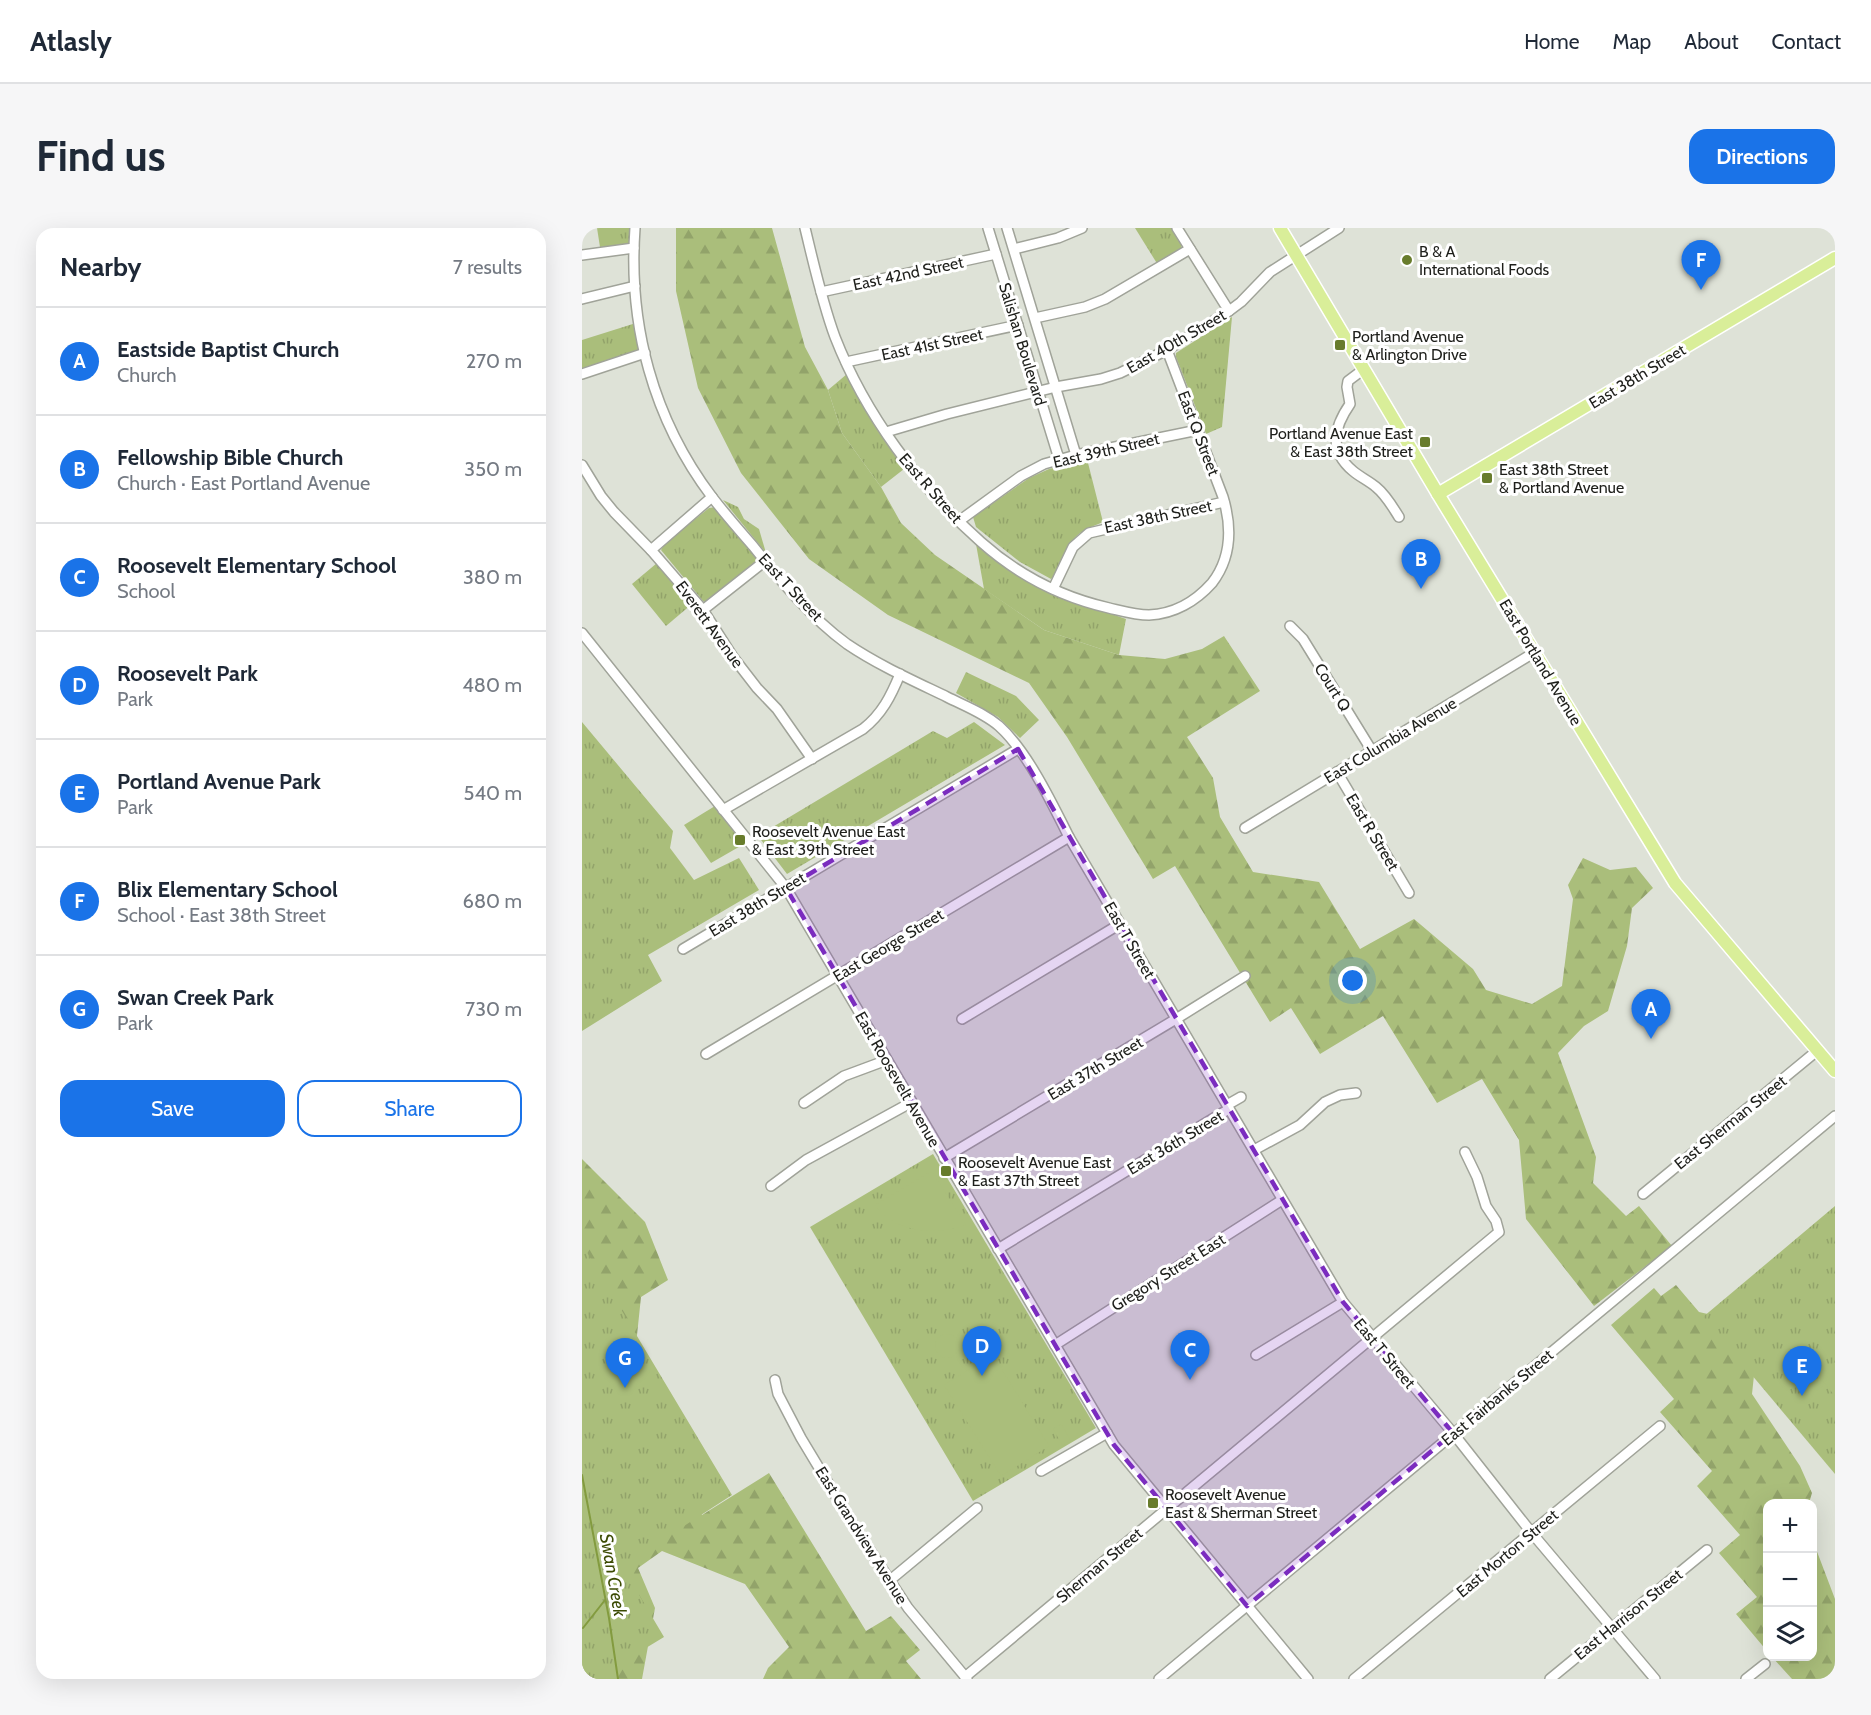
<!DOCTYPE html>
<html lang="en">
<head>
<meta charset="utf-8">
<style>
	:root { --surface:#fff; --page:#f6f6f7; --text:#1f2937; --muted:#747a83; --line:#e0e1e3; --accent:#1a73e8 }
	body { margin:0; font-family:Cabin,sans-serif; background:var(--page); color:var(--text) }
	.controls { position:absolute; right:18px; bottom:18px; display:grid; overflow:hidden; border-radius:12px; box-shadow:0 6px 24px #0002 }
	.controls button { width:54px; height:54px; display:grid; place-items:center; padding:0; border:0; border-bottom:2px solid var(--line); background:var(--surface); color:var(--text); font:30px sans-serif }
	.you { position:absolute; left:771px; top:753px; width:21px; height:21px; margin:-15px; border:4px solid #fff; border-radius:50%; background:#1a73e8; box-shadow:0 0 0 9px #1a73e833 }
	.badge { display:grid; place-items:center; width:39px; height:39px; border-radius:50%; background:var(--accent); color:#fff; font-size:20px; font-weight:700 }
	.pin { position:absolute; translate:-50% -50px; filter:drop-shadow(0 2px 3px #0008) }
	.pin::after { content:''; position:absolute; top:32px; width:21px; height:18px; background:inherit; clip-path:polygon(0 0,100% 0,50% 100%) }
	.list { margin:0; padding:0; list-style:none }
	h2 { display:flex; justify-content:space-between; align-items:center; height:78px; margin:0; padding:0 24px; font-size:26px }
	h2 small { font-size:20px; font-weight:400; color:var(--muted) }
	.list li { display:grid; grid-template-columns:39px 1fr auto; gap:18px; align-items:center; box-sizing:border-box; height:108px; padding:0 24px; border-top:2px solid var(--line) }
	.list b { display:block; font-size:22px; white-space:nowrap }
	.list p { margin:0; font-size:20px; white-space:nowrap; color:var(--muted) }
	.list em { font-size:20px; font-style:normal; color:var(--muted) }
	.actions { display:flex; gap:12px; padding:18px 24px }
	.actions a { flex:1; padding:14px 0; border:2px solid var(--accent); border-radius:18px; text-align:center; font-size:21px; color:var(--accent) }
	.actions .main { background:var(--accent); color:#fff }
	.icon { flex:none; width:33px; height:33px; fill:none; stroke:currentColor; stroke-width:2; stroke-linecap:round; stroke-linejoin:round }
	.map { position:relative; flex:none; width:1253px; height:1451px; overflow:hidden; border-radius:18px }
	header { display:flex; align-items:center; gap:36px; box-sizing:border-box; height:84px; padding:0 30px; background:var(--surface); border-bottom:2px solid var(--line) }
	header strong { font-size:28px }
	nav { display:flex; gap:33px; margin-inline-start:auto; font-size:21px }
	.intro { display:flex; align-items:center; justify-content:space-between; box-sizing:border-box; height:144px; padding:0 36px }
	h1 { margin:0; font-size:42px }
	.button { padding:15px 27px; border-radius:18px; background:var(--accent); color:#fff; font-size:21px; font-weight:700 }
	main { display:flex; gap:36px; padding:0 36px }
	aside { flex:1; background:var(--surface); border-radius:18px; box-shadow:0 6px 24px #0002 }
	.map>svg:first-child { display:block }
	.forest { fill:url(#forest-firs) }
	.park { fill:url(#park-tufts) }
	.pitch { fill:#aabe7b }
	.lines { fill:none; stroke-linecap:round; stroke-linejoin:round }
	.stream { stroke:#839b3f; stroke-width:2 }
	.minor-casing { stroke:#a0a399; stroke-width:12 }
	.major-casing { stroke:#fff; stroke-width:15 }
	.minor { stroke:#fff; stroke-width:9 }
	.major { stroke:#d9ee99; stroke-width:12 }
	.marked { fill:#7b2cbf; fill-opacity:0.2; stroke:#7b2cbf; stroke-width:4.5; stroke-dasharray:12 8; stroke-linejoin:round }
	.poi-dot { fill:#687c2c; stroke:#fff; stroke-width:2 }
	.labels { text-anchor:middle; stroke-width:6; stroke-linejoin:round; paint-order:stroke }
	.poi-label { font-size:16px; fill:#1e1f1b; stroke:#fff; text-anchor:start }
	.street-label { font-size:16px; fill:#1e1f1b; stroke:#fff }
	.water-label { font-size:18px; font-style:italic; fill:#3c4b04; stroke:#fff }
</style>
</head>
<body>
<header>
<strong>Atlasly</strong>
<nav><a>Home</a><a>Map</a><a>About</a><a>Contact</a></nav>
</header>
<div class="intro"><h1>Find us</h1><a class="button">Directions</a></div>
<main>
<aside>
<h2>Nearby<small>7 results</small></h2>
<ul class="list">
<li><span class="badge">A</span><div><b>Eastside Baptist Church</b><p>Church</p></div><em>270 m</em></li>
<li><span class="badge">B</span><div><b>Fellowship Bible Church</b><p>Church · East Portland Avenue</p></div><em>350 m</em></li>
<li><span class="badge">C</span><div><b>Roosevelt Elementary School</b><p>School</p></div><em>380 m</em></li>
<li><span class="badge">D</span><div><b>Roosevelt Park</b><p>Park</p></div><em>480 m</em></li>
<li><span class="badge">E</span><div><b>Portland Avenue Park</b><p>Park</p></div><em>540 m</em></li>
<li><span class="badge">F</span><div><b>Blix Elementary School</b><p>School · East 38th Street</p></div><em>680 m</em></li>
<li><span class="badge">G</span><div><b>Swan Creek Park</b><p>Park</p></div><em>730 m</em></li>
</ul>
<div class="actions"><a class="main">Save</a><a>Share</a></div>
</aside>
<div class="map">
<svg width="1253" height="1451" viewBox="0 0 1253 1451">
	<defs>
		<pattern id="forest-firs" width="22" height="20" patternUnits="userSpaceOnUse" patternTransform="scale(1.5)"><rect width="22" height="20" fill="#aabe7b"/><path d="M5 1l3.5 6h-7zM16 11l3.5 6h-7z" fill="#92a36a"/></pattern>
		<pattern id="park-tufts" width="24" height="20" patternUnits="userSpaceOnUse" patternTransform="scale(1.5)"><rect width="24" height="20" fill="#aabe7b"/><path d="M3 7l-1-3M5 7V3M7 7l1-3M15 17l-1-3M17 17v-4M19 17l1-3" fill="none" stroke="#92a36a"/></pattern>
	</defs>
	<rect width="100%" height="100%" fill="#dee2d7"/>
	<!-- forest -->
	<g class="forest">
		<polygon points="94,0 190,0 223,119 246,162 260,205 299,259 319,295 353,327 462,402 537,427 583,431 620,421 642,408 678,463 605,509 631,550 638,589 671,644 737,654 778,721 832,691 891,741 904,762 950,776 980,758 991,671 986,657 1001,630 1028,642 1054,639 1071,660 1050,680 1045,718 1026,783 1002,798 976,825 1014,929 1011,955 1044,988 1057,978 1090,1018 1012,1078 944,991 937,912 900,851 855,875 801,788 738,826 709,780 688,794 593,638 571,651 485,509 447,455 306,387 227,331 159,245 116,160 94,63"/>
		<polygon points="0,931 63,994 86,1052 59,1069 50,1155 120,1287 187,1245 284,1403 309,1388 338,1422 324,1433 339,1451 181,1451 186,1440 207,1419 163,1356 80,1323 56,1340 73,1380 60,1451 0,1451"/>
		<polygon points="1094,1057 1117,1084 1130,1087 1173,1138 1170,1166 1218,1238 1230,1265 1227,1275 1186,1276 1185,1423 1154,1386 1175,1369 1137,1325 1158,1307 1115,1258 1130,1243 1078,1184 1092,1171 1029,1097 1072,1060 1079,1068"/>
		<polygon points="1231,1313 1253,1371 1253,1451 1210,1451 1190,1429 1230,1428"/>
	</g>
	<!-- park -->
	<g class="park">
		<polygon points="15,0 50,0 49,15 46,17 18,19"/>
		<polygon points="553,0 590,0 600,16 599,21 576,37"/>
		<polygon points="650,89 640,199 624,206 594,129 594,125"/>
		<polygon points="54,95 59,121 57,124 0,145 0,112"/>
		<polygon points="265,146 292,197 322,241 299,259 260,205 246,162"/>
		<path d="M505 231 521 294C507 300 494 304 487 318 481 329 479 344 469 351L438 334 394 299 391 289 447 250 467 241Z"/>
		<polygon points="141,272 156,279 162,291 177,301 184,325"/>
		<polygon points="134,279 176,330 176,334 125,375 121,373 79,322 83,315 127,280"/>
		<polygon points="394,316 431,344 472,366 544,391 537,427 462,402 402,361"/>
		<polygon points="75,335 110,376 84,398 50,356"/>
		<polygon points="384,444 434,468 457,492 438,510 416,489 374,465"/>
		<polygon points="0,494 91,603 88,620 112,652 157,630 177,662 66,727 80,753 0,803"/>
		<polygon points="392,494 423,517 205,646 176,608 351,503 365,510"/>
		<polygon points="133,578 162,616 129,635 102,597"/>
		<polygon points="351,926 514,1200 391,1273 228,999"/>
		<polygon points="1253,978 1253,1246 1121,1089"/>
		<polygon points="0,1016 150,1267 40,1338 82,1409 26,1443 27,1451 0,1451"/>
	</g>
	<!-- pitch -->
	<g class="pitch">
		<path d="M348 944 351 945 384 997C355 1008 312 1005 293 977Z"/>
		<circle cx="365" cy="1118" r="12"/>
		<polygon points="411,1127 467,1218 419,1248 362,1157"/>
		<polygon points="1218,1131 1236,1153 1225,1161 1207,1139"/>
		<polygon points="1252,1134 1253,1135 1253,1168 1236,1147"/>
		<polygon points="479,1196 489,1213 481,1218 471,1201"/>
	</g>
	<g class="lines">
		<!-- stream -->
		<g class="stream">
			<polyline points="0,1247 27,1390 36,1451"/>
			<polyline points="1,1400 23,1372"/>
		</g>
		<defs>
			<g id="minor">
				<path d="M53 0C46 97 71 191 130 269 143 286 157 302 171 318 198 352 229 390 265 416 296 437 332 453 365 469 383 478 402 485 417 498 445 523 470 575 487 609L761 1074 871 1205 949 1304 1073 1451"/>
				<path d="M223 0C232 37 240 74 253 109 283 186 338 260 399 314 436 347 479 369 527 380 540 383 554 387 567 387 592 386 614 373 630 355 650 329 650 299 641 269L585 122"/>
				<polyline points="406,0 477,231"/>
				<polyline points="425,0 494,227"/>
				<polyline points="595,0 647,83"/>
				<polyline points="432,21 476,10 500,0"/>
				<polyline points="0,27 52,20"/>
				<polyline points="239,64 414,26"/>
				<polyline points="0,71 53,58"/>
				<polyline points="453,90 503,79 523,71 608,21"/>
				<polyline points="264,134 436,97"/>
				<path d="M782 141 766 153 765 159 768 176C752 199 746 222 771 243 778 249 787 253 794 259 804 267 810 278 817 289"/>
				<polyline points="0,146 63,125"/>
				<polyline points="304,204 365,186 474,159 519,151 538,145 585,122 647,83 659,74 688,44 757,0"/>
				<polyline points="0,237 19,268 32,284 69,322 121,382 151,429 175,460 195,481 230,531"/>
				<polyline points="377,293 439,248 462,236 494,227 616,202"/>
				<polyline points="69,322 130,269"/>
				<polyline points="471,361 491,319 507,305 642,274"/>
				<polyline points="121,382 183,333"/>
				<polyline points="708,398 721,411 790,523"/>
				<polyline points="0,405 204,660 532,1217 726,1451"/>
				<polyline points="755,544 827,665"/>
				<path d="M141 582 281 501C300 486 309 468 318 446"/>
				<polyline points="663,600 953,424"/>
				<polyline points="101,721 436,521"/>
				<polyline points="380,791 538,696"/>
				<polyline points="124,826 487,609"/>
				<polyline points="222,875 262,848 305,832"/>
				<polyline points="645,877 659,869"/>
				<polyline points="672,922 718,897 743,874 758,867 774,865"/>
				<polyline points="362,930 594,791 663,748"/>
				<polyline points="189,958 224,932 330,874"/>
				<polyline points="1061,966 1236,822"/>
				<polyline points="416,1021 647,881"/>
				<polyline points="473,1117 700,972"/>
				<polyline points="674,1127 761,1074"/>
				<polyline points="193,1152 196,1166 219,1210 272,1298 326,1380 385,1451"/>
				<polyline points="459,1243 525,1205"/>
				<polyline points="307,1353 395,1280"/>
				<polyline points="383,1449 917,1004 914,993 904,978 895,949 883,924"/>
				<polyline points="577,1451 1253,888"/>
				<polyline points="772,1451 1078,1198"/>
				<polyline points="968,1451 1125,1322"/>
				<polyline points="1164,1451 1183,1436"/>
			</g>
			<g id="major">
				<polyline points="698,0 856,266 1093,655 1253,843"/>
				<polyline points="856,266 1253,30"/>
			</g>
		</defs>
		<!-- minor casing -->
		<use href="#minor" class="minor-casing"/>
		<!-- major casing -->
		<use href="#major" class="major-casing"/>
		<!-- minor -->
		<use href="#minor" class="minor"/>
		<!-- major -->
		<use href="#major" class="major"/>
	</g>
	<!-- marked area -->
	<path class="marked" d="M436 521 761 1074 871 1205 665 1378 532 1217 204 660Z"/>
	<!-- markers -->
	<g class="poi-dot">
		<circle cx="825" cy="32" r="6"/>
		<rect x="752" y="111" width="12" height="12" rx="3"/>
		<rect x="837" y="208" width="12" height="12" rx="3"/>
		<rect x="899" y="244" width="12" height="12" rx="3"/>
		<rect x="152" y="606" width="12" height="12" rx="3"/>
		<rect x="358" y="937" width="12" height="12" rx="3"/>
		<rect x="565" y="1269" width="12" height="12" rx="3"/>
	</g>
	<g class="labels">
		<!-- poi labels -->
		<g class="poi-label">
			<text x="837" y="29">B &amp; A<tspan x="837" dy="18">International Foods</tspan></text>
			<text x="770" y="114">Portland Avenue<tspan x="770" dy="18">&amp; Arlington Drive</tspan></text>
			<text x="831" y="211" text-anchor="end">Portland Avenue East<tspan x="831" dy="18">&amp; East 38th Street</tspan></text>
			<text x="917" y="247">East 38th Street<tspan x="917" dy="18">&amp; Portland Avenue</tspan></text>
			<text x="170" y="609">Roosevelt Avenue East<tspan x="170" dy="18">&amp; East 39th Street</tspan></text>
			<text x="376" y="940">Roosevelt Avenue East<tspan x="376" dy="18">&amp; East 37th Street</tspan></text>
			<text x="583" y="1272">Roosevelt Avenue<tspan x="583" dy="18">East &amp; Sherman Street</tspan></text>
		</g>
		<!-- street labels -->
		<g class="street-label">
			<text transform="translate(326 45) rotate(-12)" y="6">East 42nd Street</text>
			<text transform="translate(594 113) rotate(-30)" y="6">East 40th Street</text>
			<text transform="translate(350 116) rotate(-12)" y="6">East 41st Street</text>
			<text transform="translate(441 116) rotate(73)" y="6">Salishan Boulevard</text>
			<text transform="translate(1055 148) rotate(-31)" y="6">East 38th Street</text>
			<text transform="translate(617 205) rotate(69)" y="6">East Q Street</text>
			<text transform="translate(524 222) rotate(-13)" y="6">East 39th Street</text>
			<text transform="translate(349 260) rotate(49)" y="6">East R Street</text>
			<text transform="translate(576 288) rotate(-12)" y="6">East 38th Street</text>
			<text transform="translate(209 359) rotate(47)" y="6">East T Street</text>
			<text transform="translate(128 396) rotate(54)" y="6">Everett Avenue</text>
			<text transform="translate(959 434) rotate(59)" y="6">East Portland Avenue</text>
			<text transform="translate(751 459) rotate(58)" y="6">Court Q</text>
			<text transform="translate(808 512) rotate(-31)" y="6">East Columbia Avenue</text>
			<text transform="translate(791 604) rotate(59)" y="6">East R Street</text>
			<text transform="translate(175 676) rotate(-31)" y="6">East 38th Street</text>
			<text transform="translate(548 712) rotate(60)" y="6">East T Street</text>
			<text transform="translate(306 717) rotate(-31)" y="6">East George Street</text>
			<text transform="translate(513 840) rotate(-31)" y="6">East 37th Street</text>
			<text transform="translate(316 851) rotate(60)" y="6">East Roosevelt Avenue</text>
			<text transform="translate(1148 894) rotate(-39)" y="6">East Sherman Street</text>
			<text transform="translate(593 914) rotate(-31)" y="6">East 36th Street</text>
			<text transform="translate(586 1044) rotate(-32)" y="6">Gregory Street East</text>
			<text transform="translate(803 1125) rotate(50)" y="6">East T Street</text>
			<text transform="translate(915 1169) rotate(-40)" y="6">East Fairbanks Street</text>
			<text transform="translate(280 1307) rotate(58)" y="6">East Grandview Avenue</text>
			<text transform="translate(925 1325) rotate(-40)" y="6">East Morton Street</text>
			<text transform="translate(517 1337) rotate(-40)" y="6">Sherman Street</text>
			<text transform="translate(1046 1386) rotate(-39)" y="6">East Harrison Street</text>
		</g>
		<!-- water labels -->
		<g class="water-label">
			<text transform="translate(31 1347) rotate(80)" y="6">Swan Creek</text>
		</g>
	</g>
</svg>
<div class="controls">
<button>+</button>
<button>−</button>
<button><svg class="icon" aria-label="layers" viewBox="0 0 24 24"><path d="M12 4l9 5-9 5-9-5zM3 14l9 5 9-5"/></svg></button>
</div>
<div class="you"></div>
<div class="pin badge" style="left:1069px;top:811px">A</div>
<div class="pin badge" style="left:839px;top:361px">B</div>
<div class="pin badge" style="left:608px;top:1152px">C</div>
<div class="pin badge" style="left:400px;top:1148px">D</div>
<div class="pin badge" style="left:1220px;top:1168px">E</div>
<div class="pin badge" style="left:1119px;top:62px">F</div>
<div class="pin badge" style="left:43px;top:1160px">G</div>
</div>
</main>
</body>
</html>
